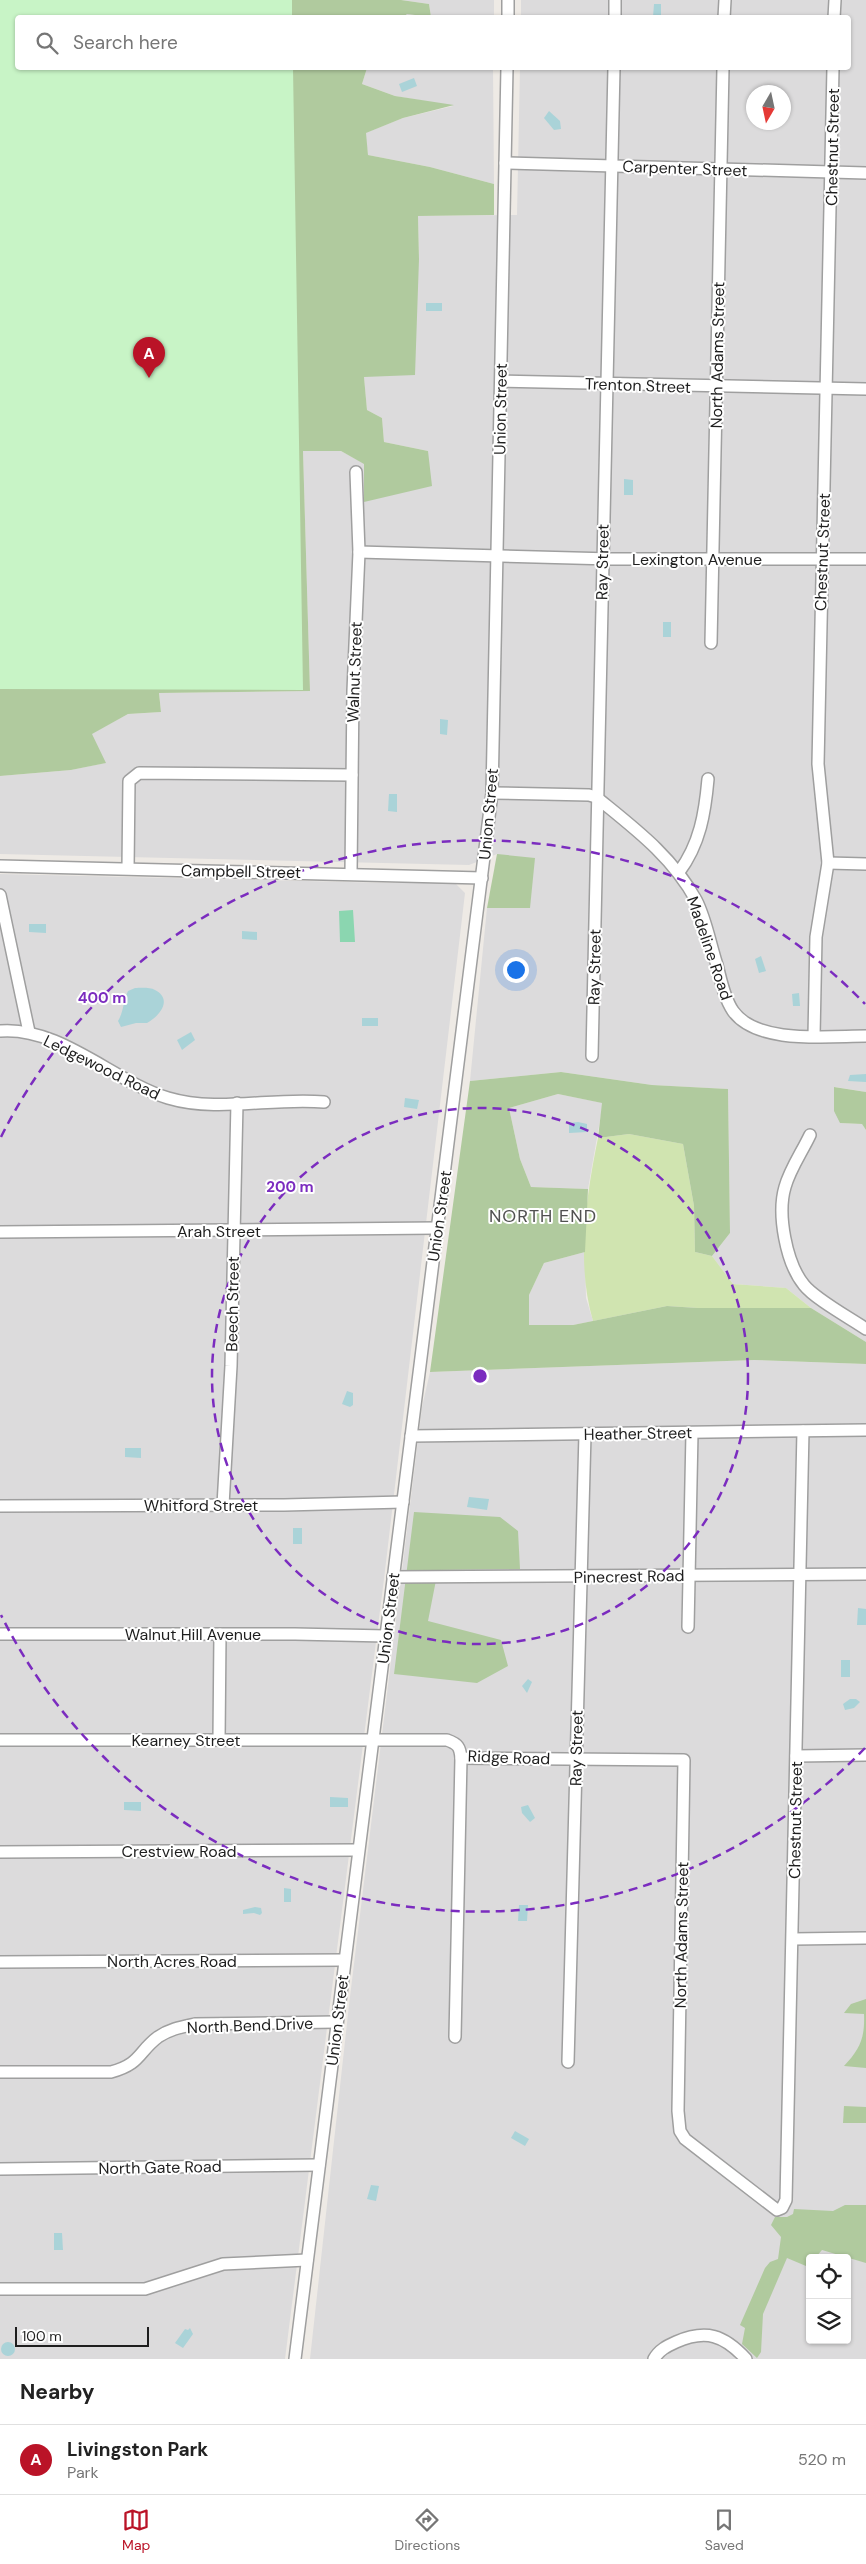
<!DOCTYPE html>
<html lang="en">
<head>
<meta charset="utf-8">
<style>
	:root { --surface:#fff; --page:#f2f2f2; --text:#222; --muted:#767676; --line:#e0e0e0; --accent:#ba1327 }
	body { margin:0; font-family:"DM Sans",sans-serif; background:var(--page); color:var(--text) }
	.controls { position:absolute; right:15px; bottom:15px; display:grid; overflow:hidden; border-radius:5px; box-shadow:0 1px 4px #0004 }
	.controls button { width:45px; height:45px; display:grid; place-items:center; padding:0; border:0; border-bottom:1px solid var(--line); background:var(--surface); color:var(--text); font:25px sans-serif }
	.compass { position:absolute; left:746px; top:85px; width:45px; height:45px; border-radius:50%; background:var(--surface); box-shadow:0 1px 4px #0004; rotate:189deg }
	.scale { position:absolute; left:15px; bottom:12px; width:134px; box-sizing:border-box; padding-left:5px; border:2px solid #1e1e1e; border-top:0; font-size:14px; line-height:18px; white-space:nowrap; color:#1e1e1e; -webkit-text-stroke:4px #fff; paint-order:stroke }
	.you { position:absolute; left:515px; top:969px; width:18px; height:18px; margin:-12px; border:4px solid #fff; border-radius:50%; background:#1a73e8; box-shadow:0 0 0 8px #1a73e833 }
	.badge { display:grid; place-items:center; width:32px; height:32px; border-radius:50%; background:var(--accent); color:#fff; font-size:16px; font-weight:700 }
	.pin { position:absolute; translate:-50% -41px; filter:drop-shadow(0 1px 2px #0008) }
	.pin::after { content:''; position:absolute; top:26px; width:18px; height:15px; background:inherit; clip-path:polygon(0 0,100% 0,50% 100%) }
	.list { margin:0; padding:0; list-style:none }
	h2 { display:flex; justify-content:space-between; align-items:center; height:65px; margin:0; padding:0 20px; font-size:21px }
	h2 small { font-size:16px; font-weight:400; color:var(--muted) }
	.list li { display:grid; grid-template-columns:32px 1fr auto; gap:15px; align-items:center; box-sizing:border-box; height:70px; padding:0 20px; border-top:1px solid var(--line) }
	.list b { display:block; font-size:19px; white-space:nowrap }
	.list p { margin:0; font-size:16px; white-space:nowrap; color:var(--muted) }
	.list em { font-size:16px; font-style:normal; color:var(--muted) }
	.icon { flex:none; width:28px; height:28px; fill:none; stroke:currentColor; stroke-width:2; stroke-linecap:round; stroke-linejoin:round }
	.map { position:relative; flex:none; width:866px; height:2359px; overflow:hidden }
	.search { position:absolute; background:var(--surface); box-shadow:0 1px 4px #0004; left:15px; right:15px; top:15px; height:55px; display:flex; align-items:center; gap:12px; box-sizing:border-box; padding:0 18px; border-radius:5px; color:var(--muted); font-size:19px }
	.sheet { height:135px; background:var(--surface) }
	nav { display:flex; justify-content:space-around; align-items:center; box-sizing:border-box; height:70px; border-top:1px solid var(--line); background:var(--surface); font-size:14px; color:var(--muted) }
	nav a { display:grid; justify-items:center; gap:2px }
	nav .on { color:var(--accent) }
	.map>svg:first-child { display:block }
	.residential { fill:#dcdbdc; fill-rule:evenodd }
	.grass { fill:#d0e4b0 }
	.forest { fill:#b0ca9e }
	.park { fill:#c8f4c6 }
	.pitch { fill:#8bd6b0 }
	.water { fill:#aad3d8 }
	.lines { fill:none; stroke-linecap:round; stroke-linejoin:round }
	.minor-casing { stroke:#9f9f9f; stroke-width:14 }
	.minor { stroke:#fff; stroke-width:11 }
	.ring { fill:none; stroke:#7b2cbf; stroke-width:2.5; stroke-dasharray:9 6 }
	.labels { text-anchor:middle; stroke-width:4; stroke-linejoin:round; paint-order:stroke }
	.street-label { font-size:16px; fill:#1e1e1e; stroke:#fff }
	.neighbourhood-label { font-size:18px; letter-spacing:1px; fill:#515151; stroke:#fff }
	.centre { fill:#7b2cbf; stroke:#fff; stroke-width:2.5 }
	.ring-label { font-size:15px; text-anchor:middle; font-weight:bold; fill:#7b2cbf; stroke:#fff; stroke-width:4; stroke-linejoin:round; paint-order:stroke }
</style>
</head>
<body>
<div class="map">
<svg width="866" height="2359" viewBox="0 0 866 2359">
	<rect width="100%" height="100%" fill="#eeeae5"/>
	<!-- residential -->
	<g class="residential">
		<polygon points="401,0 494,0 494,17 402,17 407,14 431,17 429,4"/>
		<path d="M521 0H866V1092L835 1087 840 1123 862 1124 866 1130V1342L811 1308 786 1288 733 1284 712 1256 730 1233 728 1089 652 1085 561 1072 470 1081 487 908H530L497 854 469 865 0 854V776L71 770 105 763 91 734 128 714 161 712 159 693 310 691 303 451H341L365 464 364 502 428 451 384 442 382 418 367 410 364 377 419 259 418 216 517 215 520 68H848V18L521 17ZM754 92H784V122H754Z"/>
		<polygon points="367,68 493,68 494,184 430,167 368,155 365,133 403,118 453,106 395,96 362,84"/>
		<polygon points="0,874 390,883 455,883 465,893 384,1579 285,2359 0,2359"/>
		<polygon points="558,1094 603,1103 588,1189 531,1187 520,1159 509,1108"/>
		<polygon points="585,1252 586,1298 593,1321 573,1325 529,1325 529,1295 544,1263"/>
		<path d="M754 1360 866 1364V2359H310L349 2005 422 1407 430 1372ZM810 2258H847V2340H810Z"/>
	</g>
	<!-- grass -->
	<path class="grass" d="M629 1134 683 1144 694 1206 695 1252 712 1256 733 1284 786 1288 811 1308H698L667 1306 593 1321C576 1263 586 1197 598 1138Z"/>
	<!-- forest -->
	<g class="forest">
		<polygon points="0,0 401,0 429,4 431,17 407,14 402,18 18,18 18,68 367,68 362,84 395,96 454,105 403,118 366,133 368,155 430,167 494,184 494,215 418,216 419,259 415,375 364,377 367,410 382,418 384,442 428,451 432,486 364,502 364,464 341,451 303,451 310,691 159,693 161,712 128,714 92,734 106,763 71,770 0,776"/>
		<polygon points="497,854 535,858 530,908 487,908"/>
		<polygon points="561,1072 652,1085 728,1089 730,1233 712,1256 695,1252 694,1206 683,1144 629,1134 598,1138 602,1103 558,1094 509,1108 520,1159 531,1187 588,1189 585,1252 544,1263 529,1295 529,1325 573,1325 667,1306 698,1308 811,1308 866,1342 866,1364 754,1360 430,1372 470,1081"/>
		<polygon points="834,1087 866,1092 866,1130 862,1124 840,1123 834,1111"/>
		<polygon points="414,1512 500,1517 518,1531 520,1569 438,1570 428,1621 501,1640 508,1666 477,1683 394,1674"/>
		<path d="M866 1999V2068L844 2066C860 2049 865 2038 864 2014L844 2013 851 2004Z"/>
		<polygon points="844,2106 866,2107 866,2123 843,2123"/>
		<polygon points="845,2205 866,2205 866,2263 822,2250 815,2258 810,2258 810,2262 806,2266 787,2258 763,2314 761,2352 757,2358 742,2344 745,2328 740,2325 765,2268 770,2262 778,2259 781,2237 771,2225 775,2217 787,2217 793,2214 794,2209 833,2211"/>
	</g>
	<!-- park -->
	<polygon class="park" points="0,0 292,0 292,17 18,18 18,68 293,68 303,690 0,689"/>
	<!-- pitch -->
	<polygon class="pitch" points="353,910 355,942 340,942 339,911"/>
	<!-- water -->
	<g class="water">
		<polygon points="654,4 661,4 661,17 653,17"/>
		<polygon points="414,78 417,86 402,92 399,84"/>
		<polygon points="549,111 560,121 561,129 554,130 544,118"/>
		<rect x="426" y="303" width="16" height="8"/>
		<polygon points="624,479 633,480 633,495 624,495"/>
		<rect x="663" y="622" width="8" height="15"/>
		<polygon points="440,719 448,720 447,735 440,734"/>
		<polygon points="389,794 397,794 397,812 388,811"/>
		<polygon points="29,924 46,924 46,933 29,932"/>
		<polygon points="242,931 257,932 257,940 242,939"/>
		<polygon points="761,956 766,971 759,973 755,959"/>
		<path d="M135 988C140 988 150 987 155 990 173 999 160 1016 147 1023H136L121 1027 118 1021C124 1011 123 1001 128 991Z"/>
		<polygon points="799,993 800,1006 793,1006 792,994"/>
		<rect x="362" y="1018" width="16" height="8"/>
		<polygon points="191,1032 195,1040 182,1050 177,1040"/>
		<polygon points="866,1074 866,1082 848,1081 850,1075"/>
		<polygon points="405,1098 419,1100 417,1109 404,1107"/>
		<polygon points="578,1122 587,1124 587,1132 569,1133 569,1123"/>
		<polygon points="347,1391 353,1393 353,1405 350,1407 342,1404"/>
		<polygon points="125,1448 141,1448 141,1458 125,1457"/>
		<polygon points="469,1497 489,1499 487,1510 467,1507"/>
		<rect x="293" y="1528" width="9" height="16"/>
		<polygon points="858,1608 866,1609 866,1625 857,1625"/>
		<rect x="841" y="1660" width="9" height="17"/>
		<polygon points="528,1679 532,1682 527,1693 522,1686"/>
		<polygon points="850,1699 856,1699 860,1702 854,1708 845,1710 843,1704"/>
		<polygon points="330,1797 348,1798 348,1807 330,1807"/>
		<polygon points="124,1802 141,1802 141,1811 124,1810"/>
		<polygon points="528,1805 535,1818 530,1822 522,1813 521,1807"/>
		<polygon points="284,1888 291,1889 291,1902 284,1902"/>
		<polygon points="519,1905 528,1905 527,1921 518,1921"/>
		<polygon points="255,1907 261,1908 262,1913 260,1915 254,1913 243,1914 243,1910"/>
		<polygon points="515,2131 529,2139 525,2146 511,2138"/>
		<polygon points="371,2185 379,2186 376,2201 367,2199"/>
		<polygon points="54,2233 62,2233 63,2250 54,2250"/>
		<polygon points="190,2328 193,2334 183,2348 175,2343 185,2329 188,2330"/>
		<circle cx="8" cy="2349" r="7"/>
	</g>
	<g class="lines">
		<defs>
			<g id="minor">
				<polyline points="508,18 508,0"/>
				<polyline points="615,18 615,0"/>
				<polyline points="724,18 725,0"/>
				<polyline points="834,18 835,0"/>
				<polyline points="505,163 866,173"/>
				<polyline points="501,381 866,389"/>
				<polyline points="359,552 611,559 866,559"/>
				<polyline points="711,643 723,68"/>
				<path d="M492 793 589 795 596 797C634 828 672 856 696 900 706 919 710 944 717 965 721 980 724 998 733 1011 757 1045 829 1036 866 1036"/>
				<polyline points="828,863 866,864"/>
				<polyline points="0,866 482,878"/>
				<polyline points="128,868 129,781 139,773 352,775"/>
				<path d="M679 872C700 844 705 813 708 779"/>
				<polyline points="351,873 353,691 359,552 356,472"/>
				<polyline points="0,895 29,1032"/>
				<path d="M0 1031C60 1026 114 1082 168 1098 218 1113 273 1097 324 1102"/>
				<polyline points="814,1036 816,937 828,863 818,764 833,68"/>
				<polyline points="592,1056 614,68"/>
				<path d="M810 1135C802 1152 790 1169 785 1187 777 1214 786 1263 804 1285 815 1299 850 1318 866 1329"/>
				<polyline points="0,1232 437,1228"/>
				<polyline points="411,1436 866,1430"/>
				<polyline points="223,1505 231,1366 237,1103"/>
				<polyline points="0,1506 284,1505 403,1502"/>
				<polyline points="393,1577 866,1574"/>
				<polyline points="688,1627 692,1433"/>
				<polyline points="0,1634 295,1634 386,1636"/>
				<path d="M0 1740H447C458 1744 460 1747 461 1758L684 1760 678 2111 680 2131 685 2139 777 2210 782 2208 786 2200 803 1431"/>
				<polyline points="219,1740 220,1634"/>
				<polyline points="796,1756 866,1755"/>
				<polyline points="0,1852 358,1850"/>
				<polyline points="793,1939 866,1938"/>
				<polyline points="0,1962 344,1960"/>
				<polyline points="455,2037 461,1758"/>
				<polyline points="568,2062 585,1434"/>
				<path d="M0 2072H111C141 2064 138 2052 158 2037 170 2029 181 2027 195 2024L336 2022"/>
				<polyline points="0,2169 319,2165"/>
				<polyline points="0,2289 145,2289 223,2264 307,2260"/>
				<polyline points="295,2359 492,793 507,68"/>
				<path d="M654 2359C659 2350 667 2346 676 2342 706 2329 724 2335 746 2359"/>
			</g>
		</defs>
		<!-- minor casing -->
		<use href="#minor" class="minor-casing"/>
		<!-- minor -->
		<use href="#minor" class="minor"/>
	</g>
	<!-- distance rings -->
	<g class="ring">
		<circle cx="480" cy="1376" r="268"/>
		<path d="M865 1748A535 535 0 0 1 1 1615M1 1137A535 535 0 0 1 865 1004"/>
	</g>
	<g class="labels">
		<!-- street labels -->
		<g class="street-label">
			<text transform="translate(832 147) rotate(-89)" y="6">Chestnut Street</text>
			<text transform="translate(685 168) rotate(2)" y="6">Carpenter Street</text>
			<text transform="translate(717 355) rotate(-89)" y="6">North Adams Street</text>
			<text transform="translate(638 385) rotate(2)" y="6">Trenton Street</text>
			<text transform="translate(500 409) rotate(-89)" y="6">Union Street</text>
			<text transform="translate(822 552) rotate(-88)" y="6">Chestnut Street</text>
			<text x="697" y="565">Lexington Avenue</text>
			<text transform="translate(602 562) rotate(-89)" y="6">Ray Street</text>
			<text transform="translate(354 672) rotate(-88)" y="6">Walnut Street</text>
			<text transform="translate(488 814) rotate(-85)" y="6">Union Street</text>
			<text transform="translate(241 871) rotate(1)" y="6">Campbell Street</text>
			<text transform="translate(710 948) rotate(71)" y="6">Madeline Road</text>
			<text transform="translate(594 967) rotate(-89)" y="6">Ray Street</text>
			<text transform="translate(102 1067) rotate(26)" y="6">Ledgewood Road</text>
			<text transform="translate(439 1216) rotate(-82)" y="6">Union Street</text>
			<text x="219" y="1237">Arah Street</text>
			<text transform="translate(232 1304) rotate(-89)" y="6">Beech Street</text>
			<text transform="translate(638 1433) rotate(-1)" y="6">Heather Street</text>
			<text x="201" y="1511">Whitford Street</text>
			<text transform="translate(629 1576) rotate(-1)" y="6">Pinecrest Road</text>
			<text transform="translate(388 1618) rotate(-83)" y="6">Union Street</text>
			<text x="193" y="1640">Walnut Hill Avenue</text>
			<text x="186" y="1746">Kearney Street</text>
			<text transform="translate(576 1748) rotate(-89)" y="6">Ray Street</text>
			<text transform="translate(509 1757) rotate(2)" y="6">Ridge Road</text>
			<text transform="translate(795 1820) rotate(-89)" y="6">Chestnut Street</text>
			<text x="179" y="1857">Crestview Road</text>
			<text transform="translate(681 1935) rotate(-89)" y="6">North Adams Street</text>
			<text x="172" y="1967">North Acres Road</text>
			<text transform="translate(337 2020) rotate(-83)" y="6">Union Street</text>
			<text transform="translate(250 2025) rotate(-2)" y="6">North Bend Drive</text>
			<text transform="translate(160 2167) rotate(-1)" y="6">North Gate Road</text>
		</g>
		<!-- neighbourhood labels -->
		<g class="neighbourhood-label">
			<text x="543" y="1222">NORTH END</text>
		</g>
	</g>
	<circle cx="480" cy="1376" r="8" class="centre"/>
	<g class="ring-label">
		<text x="102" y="1003">400 m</text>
		<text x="290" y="1192">200 m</text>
	</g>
</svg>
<div class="controls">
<button><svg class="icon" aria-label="locate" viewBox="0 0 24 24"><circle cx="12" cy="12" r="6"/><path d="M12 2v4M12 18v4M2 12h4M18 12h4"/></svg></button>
<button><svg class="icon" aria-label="layers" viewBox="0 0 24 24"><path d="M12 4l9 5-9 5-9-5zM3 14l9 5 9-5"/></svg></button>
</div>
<svg class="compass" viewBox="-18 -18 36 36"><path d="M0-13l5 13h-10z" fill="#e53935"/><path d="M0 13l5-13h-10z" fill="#767676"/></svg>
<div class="scale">100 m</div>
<div class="you"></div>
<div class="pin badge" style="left:149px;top:378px">A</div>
<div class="search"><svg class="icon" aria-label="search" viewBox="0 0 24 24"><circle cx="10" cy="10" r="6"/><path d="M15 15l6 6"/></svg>Search here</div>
</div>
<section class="sheet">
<h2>Nearby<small></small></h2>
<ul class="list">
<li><span class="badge">A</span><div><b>Livingston Park</b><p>Park</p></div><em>520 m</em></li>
</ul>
</section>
<nav>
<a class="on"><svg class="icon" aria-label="map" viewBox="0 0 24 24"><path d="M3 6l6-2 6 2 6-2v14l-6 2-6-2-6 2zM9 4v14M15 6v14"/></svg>Map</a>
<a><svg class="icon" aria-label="directions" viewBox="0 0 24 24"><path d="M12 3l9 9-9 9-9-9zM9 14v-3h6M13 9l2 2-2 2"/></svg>Directions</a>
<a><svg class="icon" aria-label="saved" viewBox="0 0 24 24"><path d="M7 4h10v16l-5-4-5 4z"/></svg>Saved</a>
</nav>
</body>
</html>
